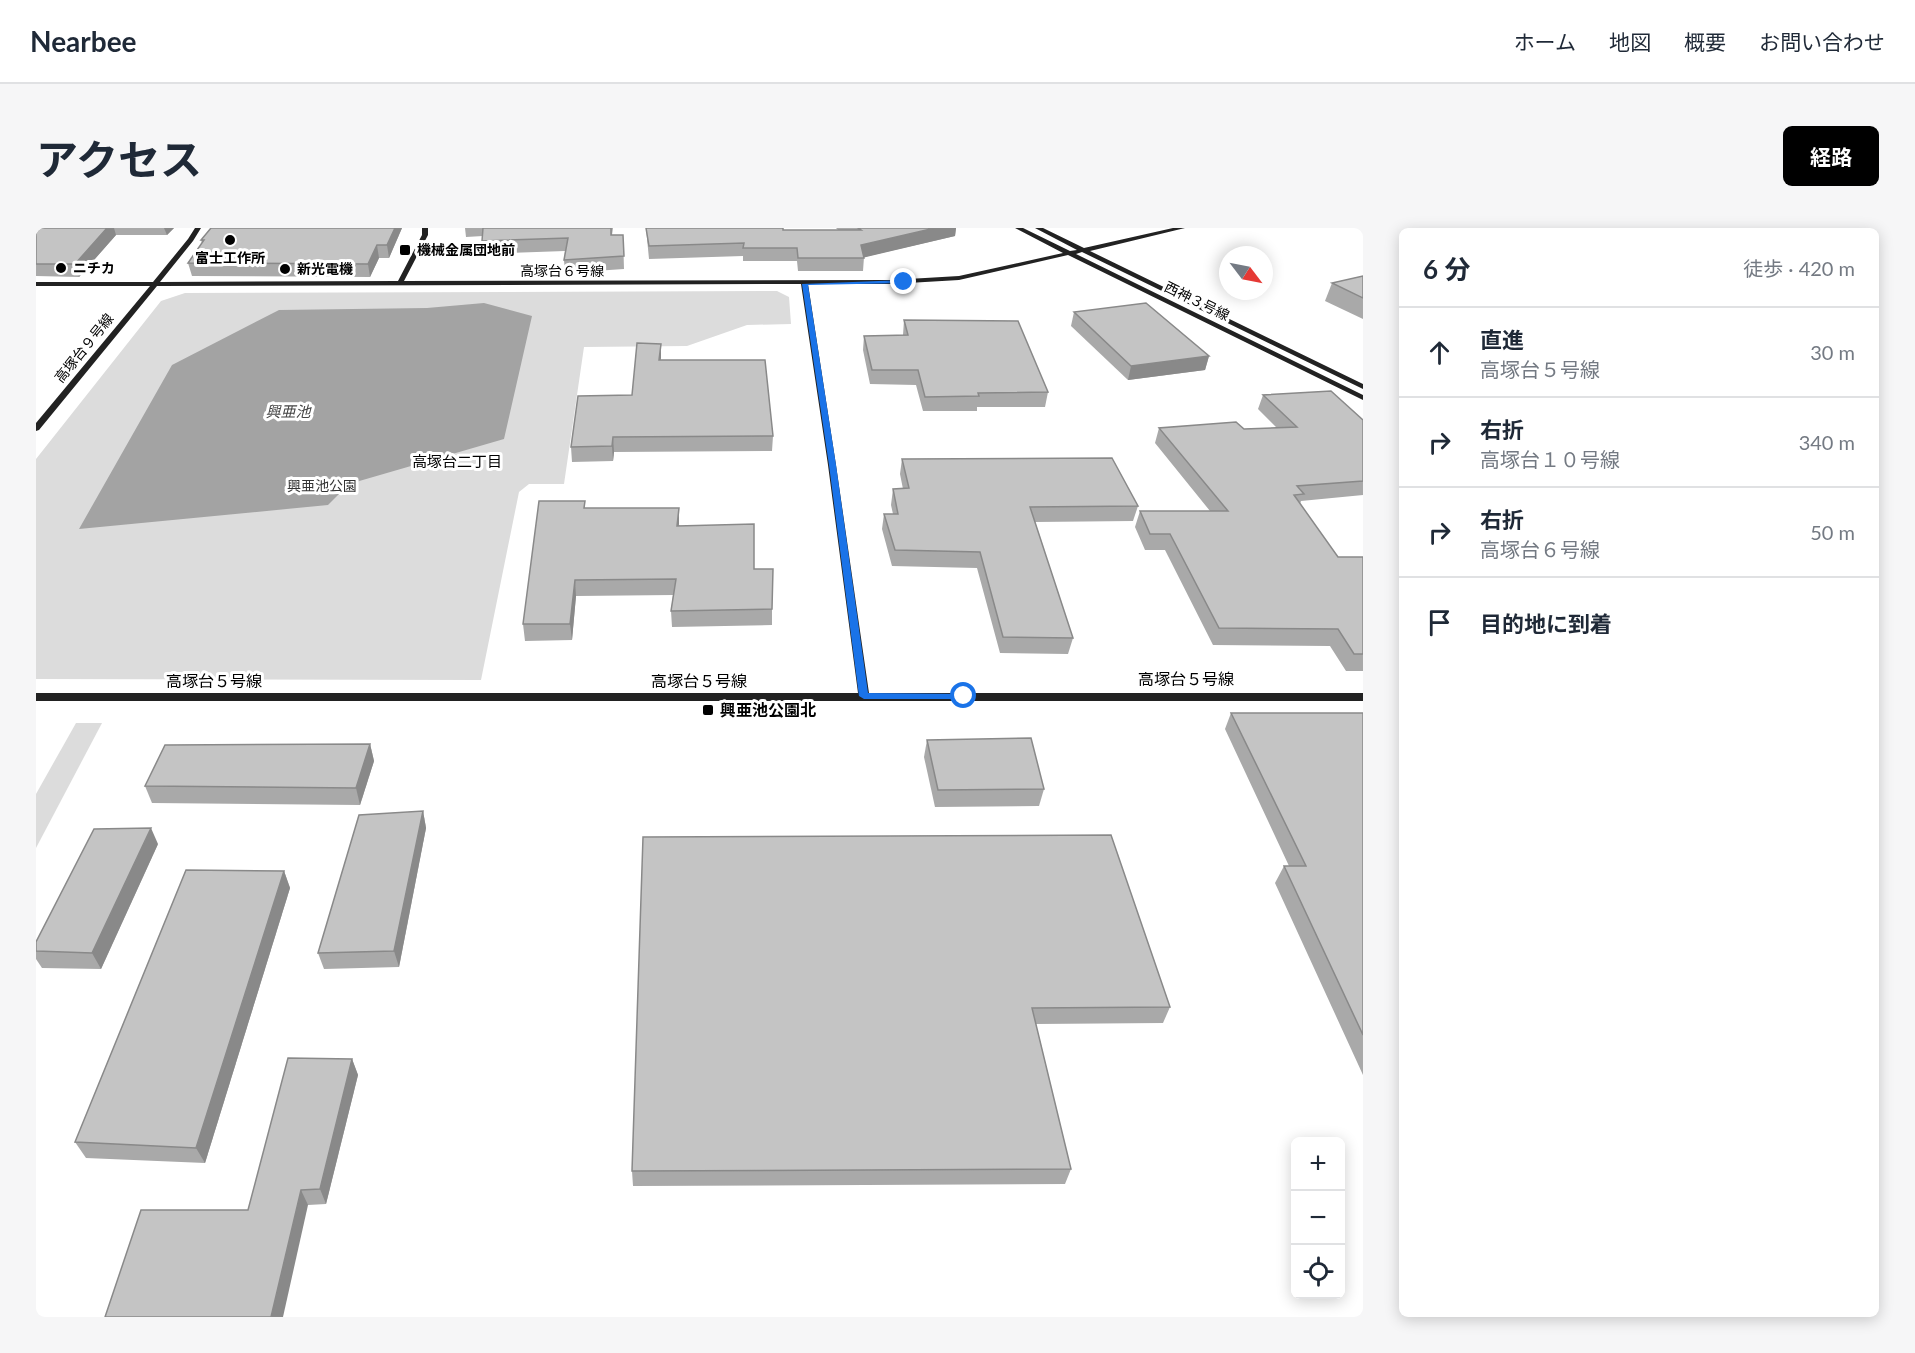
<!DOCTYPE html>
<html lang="ja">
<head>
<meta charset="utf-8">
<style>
	:root { --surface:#fff; --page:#f6f6f7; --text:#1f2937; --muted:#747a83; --line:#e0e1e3; --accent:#000 }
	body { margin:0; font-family:Lato,"Noto Sans JP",sans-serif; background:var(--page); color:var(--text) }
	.controls { position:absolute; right:18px; bottom:18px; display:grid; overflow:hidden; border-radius:9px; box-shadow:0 3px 15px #0003 }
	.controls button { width:54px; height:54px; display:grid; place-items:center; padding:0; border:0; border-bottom:2px solid var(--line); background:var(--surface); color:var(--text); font:30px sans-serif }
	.compass { position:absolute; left:1183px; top:18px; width:54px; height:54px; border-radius:50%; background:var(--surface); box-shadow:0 3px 15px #0003; rotate:122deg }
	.stop { position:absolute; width:18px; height:18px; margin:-14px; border:4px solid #1a73e8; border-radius:50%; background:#fff }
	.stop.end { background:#1a73e8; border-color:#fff; box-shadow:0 2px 6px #0008 }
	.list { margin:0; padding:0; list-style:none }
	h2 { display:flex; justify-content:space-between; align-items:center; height:78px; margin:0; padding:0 24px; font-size:26px }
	h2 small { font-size:20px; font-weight:400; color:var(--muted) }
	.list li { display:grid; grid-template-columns:39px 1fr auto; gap:18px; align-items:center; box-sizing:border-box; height:90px; padding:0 24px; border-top:2px solid var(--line) }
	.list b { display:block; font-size:22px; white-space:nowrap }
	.list p { margin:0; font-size:20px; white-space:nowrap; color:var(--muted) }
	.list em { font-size:20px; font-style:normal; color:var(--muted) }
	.icon { flex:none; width:33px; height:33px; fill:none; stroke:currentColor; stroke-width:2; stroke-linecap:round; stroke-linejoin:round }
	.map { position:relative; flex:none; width:1327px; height:1089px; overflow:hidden; border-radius:9px }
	header { display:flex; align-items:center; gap:36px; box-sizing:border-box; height:84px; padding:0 30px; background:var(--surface); border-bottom:2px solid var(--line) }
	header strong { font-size:28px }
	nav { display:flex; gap:33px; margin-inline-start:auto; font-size:21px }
	.intro { display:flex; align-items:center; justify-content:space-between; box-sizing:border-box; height:144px; padding:0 36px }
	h1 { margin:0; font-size:42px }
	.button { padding:15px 27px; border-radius:9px; background:var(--accent); color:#fff; font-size:21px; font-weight:700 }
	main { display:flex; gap:36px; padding:0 36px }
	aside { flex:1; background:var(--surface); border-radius:9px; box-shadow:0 3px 15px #0003 }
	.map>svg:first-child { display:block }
	.green { fill:#dcdcdc }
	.water { fill:#a3a3a3 }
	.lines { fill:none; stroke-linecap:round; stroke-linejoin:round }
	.secondary { fill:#222; fill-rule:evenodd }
	.wall { fill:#a9a9a9 }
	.shaded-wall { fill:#898989 }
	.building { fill:#c4c4c4; stroke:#898989; stroke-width:1.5 }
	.route { fill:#1a73e8 }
	.poi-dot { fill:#000; stroke:#fff; stroke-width:2 }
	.labels { text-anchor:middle; stroke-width:6; stroke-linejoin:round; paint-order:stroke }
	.far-poi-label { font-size:14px; font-weight:bold; fill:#000; stroke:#fff; text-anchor:start }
	.far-street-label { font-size:14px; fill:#000; stroke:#fff }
	.far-park-label { font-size:14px; fill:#333; stroke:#fff }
	.far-water-label { font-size:15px; font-style:italic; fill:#444; stroke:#fff }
	.far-neighbourhood-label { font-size:15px; fill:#000; stroke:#fff }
	.street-label { font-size:16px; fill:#000; stroke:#fff }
	.poi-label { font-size:16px; font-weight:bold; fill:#000; stroke:#fff; text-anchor:start }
</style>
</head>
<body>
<header>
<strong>Nearbee</strong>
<nav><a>ホーム</a><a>地図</a><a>概要</a><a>お問い合わせ</a></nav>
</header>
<div class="intro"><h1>アクセス</h1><a class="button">経路</a></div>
<main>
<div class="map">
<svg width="1327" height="1089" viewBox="0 0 1327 1089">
	<rect width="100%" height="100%" fill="#fff"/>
	<!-- green -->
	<g class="green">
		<polygon points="741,63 753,69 755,96 711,97 651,118 548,119 528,256 493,256 483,264 445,452 0,451 0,231 125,73 149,65"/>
		<polygon points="40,495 66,495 0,620 0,566"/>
	</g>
	<!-- water -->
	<polygon class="water" points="448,75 496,88 468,211 313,256 292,277 43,301 136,137 243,82 391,80"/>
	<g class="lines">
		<!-- secondary -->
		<polygon class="secondary" points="159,0 165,0 157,13 124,54 362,53 386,7 386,0 392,0 392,7 368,53 855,52 923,48 1027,25 979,0 987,0 1034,23 1041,22 999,0 1007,0 1048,20 1137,0 1149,0 1054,23 1327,156 1327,161 1046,24 1040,26 1327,167 1327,172 1032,27 923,52 855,56 772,56 800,237 833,465 1327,465 1327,473 0,473 0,465 822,465 792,237 765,56 121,58 3,202 0,203 0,195 114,58 0,58 0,54 117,54 152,11"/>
	</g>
	<!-- wall -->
	<g class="wall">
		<polygon points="0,0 138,0 131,7 80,7 43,49 0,48"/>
		<polygon points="175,0 366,0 353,30 343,30 334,49 156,48 152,35 166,15 165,12"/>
		<polygon points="429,0 577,0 576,7 587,7 588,41 529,45 528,32 529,23 448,26 446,13 447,8 430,9"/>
		<polygon points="610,0 747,0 747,2 802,2 800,0 920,0 919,8 828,29 827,43 762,43 761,33 707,33 707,28 613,31"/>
		<polygon points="1327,48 1327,91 1289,73 1296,55"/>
		<polygon points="1038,84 1173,128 1169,142 1092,152 1035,98"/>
		<polygon points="868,92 1012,164 1009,179 941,179 941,183 887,183 880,157 834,156 827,122 828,108 867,107"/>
		<polygon points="625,132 737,208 736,223 578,224 577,233 536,234 535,219 596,167"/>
		<polygon points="1227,167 1327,192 1327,267 1265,273 1264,276 1302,329 1327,329 1327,443 1310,443 1294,418 1177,417 1129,322 1109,322 1099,299 1104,283 1174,283 1119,215 1123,200 1208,201 1241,200 1222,181"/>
		<polygon points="866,231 1102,278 1097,293 999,294 1037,410 1032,426 964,425 941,340 856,338 846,301 848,286 857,286 855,277 857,261 867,261 864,246"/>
		<polygon points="549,280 643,297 718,341 736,381 736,397 636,399 635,383 637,367 540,368 536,412 489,413 487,396"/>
		<polygon points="1195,485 1327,485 1327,847 1239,655 1248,638 1253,638 1189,501"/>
		<polygon points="891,512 1008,561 1003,578 899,579 888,529"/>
		<polygon points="334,516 338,533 324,577 116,575 109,558"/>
		<polygon points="387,583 390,600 363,739 288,741 282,725"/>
		<polygon points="1075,607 1134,779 1127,795 1000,796 1035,941 1029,956 597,958 596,943"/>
		<polygon points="122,616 65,741 6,740 0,731 0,714"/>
		<polygon points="248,643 254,660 169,935 50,930 39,914"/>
		<polygon points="316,831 322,847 290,976 272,977 212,982"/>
	</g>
	<!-- shaded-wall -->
	<g class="shaded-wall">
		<polygon points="71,0 78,0 80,7 43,49 39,36"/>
		<polygon points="128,0 138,0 131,7"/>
		<polygon points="359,0 366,0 353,30 351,17"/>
		<polygon points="899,0 920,0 919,8 826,30 825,17"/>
		<polygon points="341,17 343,30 334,49 332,36"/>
		<polygon points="625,116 625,130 623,146 623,132"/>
		<polygon points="1173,128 1169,142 1092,152 1095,138"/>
		<polygon points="577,209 578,224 577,233 576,218"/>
		<polygon points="643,280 643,296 641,313 641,298"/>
		<polygon points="539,352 540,368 536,412 534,396"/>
		<polygon points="334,516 338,533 324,577 320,560"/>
		<polygon points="387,583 390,600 363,739 358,723"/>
		<polygon points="115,600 122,616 65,741 56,725"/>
		<polygon points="248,643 254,660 169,935 160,920"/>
		<polygon points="316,831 322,847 290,976 284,961"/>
		<polygon points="265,962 272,977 247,1089 235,1089"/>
	</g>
	<!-- building -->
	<g class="building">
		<polygon points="0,0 71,0 39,36 0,36"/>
		<polygon points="175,0 359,0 351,17 341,17 332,36 152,35 168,12 165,12"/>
		<polygon points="447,0 575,0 575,7 587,7 588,28 528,32 532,10 446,13"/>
		<polygon points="610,0 747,0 747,2 825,2 822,0 899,0 825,17 828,30 762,30 761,20 707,20 708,15 613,18"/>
		<polygon points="1327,48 1327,70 1296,55"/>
		<polygon points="1110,75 1173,128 1095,138 1038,84"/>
		<polygon points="868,92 982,93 1012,164 942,165 943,168 889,169 882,142 836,142 828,108 872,107"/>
		<polygon points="601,115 625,116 623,132 729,132 737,208 577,209 576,218 535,219 542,168 596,167"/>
		<polygon points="1295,163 1327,192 1327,253 1261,258 1268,266 1258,267 1302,329 1327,329 1327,426 1318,426 1302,401 1183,400 1134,306 1114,306 1104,283 1192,283 1123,200 1200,194 1208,201 1261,199 1227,167"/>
		<polygon points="1076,230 1102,278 994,279 1037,410 967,409 944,324 859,322 848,286 862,286 857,261 873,260 866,231"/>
		<polygon points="503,273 549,273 548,280 643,280 641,298 718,296 718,341 737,341 736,381 635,383 640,351 539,352 534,396 487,396"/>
		<polygon points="1195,485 1327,485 1327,807 1248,638 1270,638"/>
		<polygon points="995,510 1008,561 902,562 891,512"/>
		<polygon points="334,516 320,560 109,558 129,517"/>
		<polygon points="387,583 358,723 282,725 323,587"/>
		<polygon points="115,600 56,725 0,723 0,714 58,601"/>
		<polygon points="1075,607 1134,779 996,780 1035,941 596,943 607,609"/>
		<polygon points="150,642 248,643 160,920 39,914"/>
		<polygon points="252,830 316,831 284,961 265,962 235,1089 69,1089 105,982 212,982"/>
	</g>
	<!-- route -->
	<polygon class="route" points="868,52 870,55 772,57 800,237 832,465 931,466 933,468 928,471 828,471 823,468 793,237 766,56"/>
	<!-- markers -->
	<g class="poi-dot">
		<circle cx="194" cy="12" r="6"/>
		<rect x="363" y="16" width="12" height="12" rx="3"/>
		<circle cx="25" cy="40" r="6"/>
		<circle cx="249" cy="41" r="6"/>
		<rect x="666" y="476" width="12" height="12" rx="3"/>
	</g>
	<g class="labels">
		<!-- far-poi labels -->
		<g class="far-poi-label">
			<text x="381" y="27">機械金属団地前</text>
			<text x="194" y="35" text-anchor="middle">富士工作所</text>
			<text x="37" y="45">ニチカ</text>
			<text x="261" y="46">新光電機</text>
		</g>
		<!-- far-street labels -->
		<g class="far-street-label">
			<text x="526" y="48">高塚台６号線</text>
			<text transform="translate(1161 73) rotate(26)" y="5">西神３号線</text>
			<text transform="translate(48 120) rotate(-51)" y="5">高塚台９号線</text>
		</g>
		<!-- far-park labels -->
		<g class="far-park-label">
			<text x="286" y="263">興亜池公園</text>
		</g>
		<!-- far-water labels -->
		<g class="far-water-label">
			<text x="252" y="189">興亜池</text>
		</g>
		<!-- far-neighbourhood labels -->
		<g class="far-neighbourhood-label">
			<text x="421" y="239">高塚台二丁目</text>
		</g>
		<!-- street labels -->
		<g class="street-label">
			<text x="1150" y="457">高塚台５号線</text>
			<text x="178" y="459">高塚台５号線</text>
			<text x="663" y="459">高塚台５号線</text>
		</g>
		<!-- poi labels -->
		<g class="poi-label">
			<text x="684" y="488">興亜池公園北</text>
		</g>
	</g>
</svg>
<div class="controls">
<button>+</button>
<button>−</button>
<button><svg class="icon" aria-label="locate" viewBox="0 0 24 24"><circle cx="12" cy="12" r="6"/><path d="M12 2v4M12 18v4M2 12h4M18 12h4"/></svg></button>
</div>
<svg class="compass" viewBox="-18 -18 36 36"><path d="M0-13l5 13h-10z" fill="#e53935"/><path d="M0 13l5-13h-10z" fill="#747a83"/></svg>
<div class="stop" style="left:928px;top:468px"></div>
<div class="stop end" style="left:868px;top:54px"></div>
</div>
<aside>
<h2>6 分<small>徒歩 · 420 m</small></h2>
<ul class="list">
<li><svg class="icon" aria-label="ahead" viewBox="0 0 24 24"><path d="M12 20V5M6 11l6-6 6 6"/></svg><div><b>直進</b><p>高塚台５号線</p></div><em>30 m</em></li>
<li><svg class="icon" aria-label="right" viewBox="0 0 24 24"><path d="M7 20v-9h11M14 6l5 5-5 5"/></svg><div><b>右折</b><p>高塚台１０号線</p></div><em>340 m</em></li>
<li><svg class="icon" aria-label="right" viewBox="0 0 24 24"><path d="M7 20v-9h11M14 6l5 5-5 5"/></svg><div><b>右折</b><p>高塚台６号線</p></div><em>50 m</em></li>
<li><svg class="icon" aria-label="arrive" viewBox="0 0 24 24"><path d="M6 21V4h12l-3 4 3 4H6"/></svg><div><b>目的地に到着</b></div></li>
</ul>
</aside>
</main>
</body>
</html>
